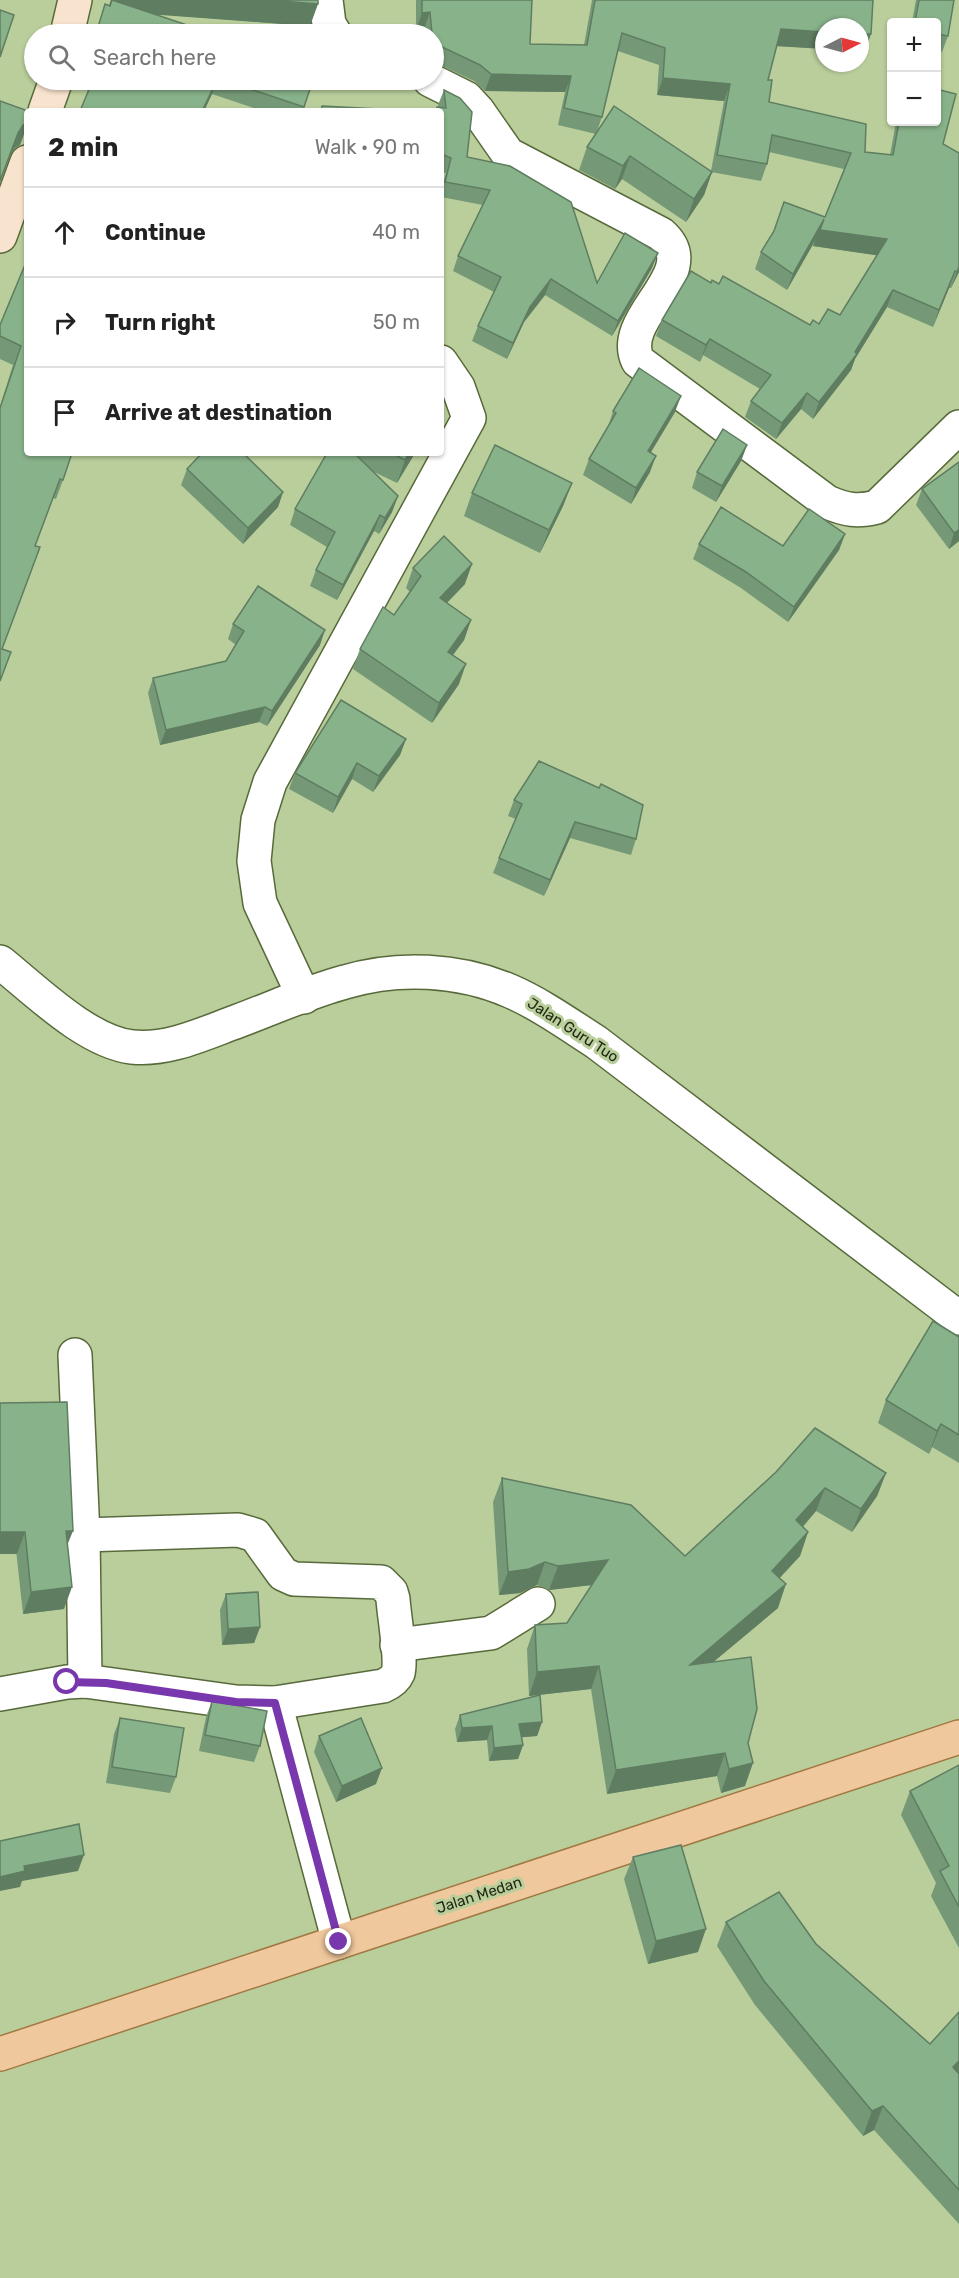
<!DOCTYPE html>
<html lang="en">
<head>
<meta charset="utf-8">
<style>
	:root { --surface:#fff; --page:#f2f2f2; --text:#222; --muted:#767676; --line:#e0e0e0 }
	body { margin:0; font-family:Rubik,sans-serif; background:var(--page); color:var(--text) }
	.controls { position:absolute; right:18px; top:18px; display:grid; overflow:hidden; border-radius:6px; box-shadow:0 2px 4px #0004 }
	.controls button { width:54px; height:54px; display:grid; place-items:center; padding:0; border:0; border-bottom:2px solid var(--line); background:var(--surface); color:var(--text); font:30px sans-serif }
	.compass { position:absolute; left:815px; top:18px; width:54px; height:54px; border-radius:50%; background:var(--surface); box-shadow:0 2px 4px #0004; rotate:84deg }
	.stop { position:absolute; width:18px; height:18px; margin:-14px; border:4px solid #7837ac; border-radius:50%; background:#fff }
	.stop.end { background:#7837ac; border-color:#fff; box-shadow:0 2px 6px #0008 }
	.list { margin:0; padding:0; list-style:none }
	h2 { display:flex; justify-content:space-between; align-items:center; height:78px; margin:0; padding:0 24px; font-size:26px }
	h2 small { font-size:20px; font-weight:400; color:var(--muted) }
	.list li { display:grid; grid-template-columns:39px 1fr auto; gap:18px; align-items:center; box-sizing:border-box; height:90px; padding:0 24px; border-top:2px solid var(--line) }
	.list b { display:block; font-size:22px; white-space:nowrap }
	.list em { font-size:20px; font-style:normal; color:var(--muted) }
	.icon { flex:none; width:33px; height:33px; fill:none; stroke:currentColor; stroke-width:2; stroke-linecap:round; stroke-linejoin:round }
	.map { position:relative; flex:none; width:959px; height:2278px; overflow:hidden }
	.search { position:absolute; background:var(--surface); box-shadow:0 2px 4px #0004; left:24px; top:24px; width:420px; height:66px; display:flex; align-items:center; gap:15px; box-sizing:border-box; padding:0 21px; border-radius:33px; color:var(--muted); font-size:22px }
	.panel { position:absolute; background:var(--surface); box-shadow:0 2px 4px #0004; left:24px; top:108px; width:420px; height:348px; border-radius:6px }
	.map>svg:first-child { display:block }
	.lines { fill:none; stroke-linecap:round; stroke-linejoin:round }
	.street-casing { stroke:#586a3b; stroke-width:36 }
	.secondary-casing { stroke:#586a3b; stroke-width:36 }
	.primary-casing { stroke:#a17842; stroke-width:36 }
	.street { stroke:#fff; stroke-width:33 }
	.secondary { stroke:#f8e3ce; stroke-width:33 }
	.primary { stroke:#f0c89d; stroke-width:33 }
	.wall { fill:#759977 }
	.shaded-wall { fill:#5f7d61 }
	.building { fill:#88b28a; stroke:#5f7d61; stroke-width:1.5 }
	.route { stroke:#7837ac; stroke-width:8 }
	.labels { text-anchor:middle; stroke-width:6; stroke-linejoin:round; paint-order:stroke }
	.street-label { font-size:15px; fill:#212915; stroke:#b9ce9b }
</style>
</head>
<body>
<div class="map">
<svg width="959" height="2278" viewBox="0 0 959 2278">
	<rect width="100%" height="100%" fill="#b9ce9b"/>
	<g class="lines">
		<defs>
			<g id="street">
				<polyline points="326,0 329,24 335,34"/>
				<path d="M430 80 466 98 478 111 508 154 661 234C706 273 616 317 638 361L827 502C846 510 857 512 877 507L959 427"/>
				<path d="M0 962C35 990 87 1042 132 1047 168 1051 205 1033 238 1021 273 1008 308 992 345 982 398 966 459 969 510 991 540 1004 568 1024 596 1042L959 1318"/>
				<polyline points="304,997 260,903 254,861 258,820 270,782 469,418 458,387 441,362"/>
				<polyline points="75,1355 83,1535 85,1681"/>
				<polyline points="397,1645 491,1633 538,1604"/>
				<path d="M0 1694 67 1682 85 1681 236 1702 275 1703 383 1686C390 1683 395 1680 398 1673 402 1659 394 1616 393 1599L391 1592 381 1582 294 1579 283 1574 255 1535 238 1530 83 1535"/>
				<polyline points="275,1703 339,1942"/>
			</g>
			<g id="secondary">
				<polyline points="67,34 75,0"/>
				<polyline points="45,111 56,80"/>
				<polyline points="0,236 27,162"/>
			</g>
			<polyline id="primary" points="0,2054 959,1737"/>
		</defs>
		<!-- street casing -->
		<use href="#street" class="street-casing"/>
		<!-- secondary casing -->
		<use href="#secondary" class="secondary-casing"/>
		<!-- primary casing -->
		<use href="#primary" class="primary-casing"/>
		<!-- street -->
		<use href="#street" class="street"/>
		<!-- secondary -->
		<use href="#secondary" class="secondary"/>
		<!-- primary -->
		<use href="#primary" class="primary"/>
	</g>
	<!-- wall -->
	<g class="wall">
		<polygon points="111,0 318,0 310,26 154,14 214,34 95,34 105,4 109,6"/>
		<polygon points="416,0 532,0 530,44 584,45 592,0 873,0 865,51 777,46 768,80 769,102 865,152 890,155 896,122 936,122 943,144 959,272 951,288 949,288 933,327 887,307 855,359 851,370 813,419 801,409 776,439 745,417 751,401 760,389 703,355 700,362 656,336 662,320 711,283 719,284 810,325 819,324 840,315 877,255 813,246 816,239 787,290 755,269 761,252 825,217 844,169 769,152 767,164 761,181 711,172 712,172 704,195 686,222 622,179 615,189 579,170 587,147 711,171 724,101 657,95 659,65 618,51 602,117 596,134 558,125 565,92 485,91 474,81 434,62 434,34 425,34 424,29 416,29"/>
		<polygon points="916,0 954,0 948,36 942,52 936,51 936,22 912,22"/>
		<polygon points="89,80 313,80 303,111 263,111 212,94 204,111 80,111 89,91 86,90"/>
		<polygon points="444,90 467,157 597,283 652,268 612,336 545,295 524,322 507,359 472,341 478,326 494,292 453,271 458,256 483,205 441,197 441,190 446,173 441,172 441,111 436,111 437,107 438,107 438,105"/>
		<polygon points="27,260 63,480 56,499 53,498 35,546 2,649 0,681 0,406 13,365 0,359 0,325"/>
		<polygon points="613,411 675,412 651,452 650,472 631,504 583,475 589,459 608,427"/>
		<polygon points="747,445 741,461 716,502 692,488 697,472"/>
		<polygon points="327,453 415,453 397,483 372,471 398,496 392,512 379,534 374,531 337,600 310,586 316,570 327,547 290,525 295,509"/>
		<polygon points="959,462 959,541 949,549 916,505 922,489"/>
		<polygon points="187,469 283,492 278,507 243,544 181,485"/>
		<polygon points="572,483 563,506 540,553 464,516 472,493"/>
		<polygon points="845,534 839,550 788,622 741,588 693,559 699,544 783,546"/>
		<polygon points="413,568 465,584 447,603 471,620 464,640 453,655 459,684 432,723 353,669 360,649 394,615 410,592 406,588"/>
		<polygon points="233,624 320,645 267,726 259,722 160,745 148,693 153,678 226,661 236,645 228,639"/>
		<polygon points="406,739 400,755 373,792 352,779 333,813 289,789 295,773"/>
		<polygon points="514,800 636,839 631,855 570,838 544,896 493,873 499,858 516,819 508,816"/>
		<polygon points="959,1337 959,1463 932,1447 929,1454 878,1423 886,1400"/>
		<polygon points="0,1403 67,1546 64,1609 23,1614"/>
		<polygon points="776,1472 886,1473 877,1496 852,1532 816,1511 803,1527 808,1532 800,1556 779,1578 778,1608 713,1662 748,1743 745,1786 721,1793 717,1776 607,1794 591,1689 529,1696 527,1649 535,1625 567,1623 592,1585 549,1590 537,1585 520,1593 499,1595 493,1502 502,1478 685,1556"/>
		<polygon points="226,1594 260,1627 254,1643 222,1645 220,1610"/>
		<polygon points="212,1701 260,1746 254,1762 199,1751 206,1717"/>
		<polygon points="460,1715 542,1722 537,1736 521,1737 523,1745 518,1759 489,1761 487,1740 457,1742 455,1729"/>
		<polygon points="120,1718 176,1777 170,1793 106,1783 114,1734"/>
		<polygon points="319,1736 376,1784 336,1802 314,1752"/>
		<polygon points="959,1765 959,1948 931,1896 936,1883 901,1815 910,1791"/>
		<polygon points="633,1857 698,1952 648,1964 624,1879"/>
		<polygon points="726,1922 816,1944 930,2044 959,2012 959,2224 874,2130 863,2136 755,2005 717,1946"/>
	</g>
	<!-- shaded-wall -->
	<g class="shaded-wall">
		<polygon points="111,0 269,0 318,4 310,26 107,11"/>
		<polygon points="430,12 424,29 416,29 422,13"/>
		<polygon points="781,29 824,32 824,49 775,46"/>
		<polygon points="860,34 871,34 865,51 860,51"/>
		<polygon points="434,43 439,43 434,59"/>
		<polygon points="491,74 571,76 565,92 485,91"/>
		<polygon points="663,78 730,84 724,101 657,95"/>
		<polygon points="217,80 212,94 204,111 202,111"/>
		<polygon points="27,123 27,126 20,145 15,148 9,156 18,133 23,125"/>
		<polygon points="630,156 622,179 615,189 623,166"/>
		<polygon points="712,172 704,195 686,222 694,199"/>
		<polygon points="824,219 887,239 881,256 813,246 816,239 787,290 793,274"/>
		<polygon points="658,253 652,268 612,336 618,321"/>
		<polygon points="959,267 959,272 951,288 957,272"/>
		<polygon points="955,271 949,288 933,327 939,310"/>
		<polygon points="551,279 545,295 524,322 507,359 513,343 530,307"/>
		<polygon points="893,290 887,307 855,359 851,370 813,419 819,402 855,352"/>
		<polygon points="710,339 703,355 700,362 706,345"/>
		<polygon points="807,393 801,409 776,439 782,423"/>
		<polygon points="681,396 675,412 642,467 648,451"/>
		<polygon points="747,445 741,461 716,502 722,486"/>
		<polygon points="409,453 415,453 397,483 405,460"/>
		<polygon points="656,456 650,472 631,504 636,488"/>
		<polygon points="572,483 563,506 540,553 549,530"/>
		<polygon points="283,492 278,507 243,544 248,528"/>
		<polygon points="398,496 392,512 379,534 385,518"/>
		<polygon points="380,515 374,531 337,600 343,585"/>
		<polygon points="959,530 959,541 949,549 954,533"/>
		<polygon points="845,534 839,550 788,622 794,607"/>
		<polygon points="472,564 465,584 433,617 440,598"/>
		<polygon points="471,620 464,640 441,671 448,652"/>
		<polygon points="325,630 320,645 267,726 272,711"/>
		<polygon points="466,664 459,684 432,723 439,703"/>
		<polygon points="265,707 259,722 160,745 166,730"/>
		<polygon points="406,739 400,755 373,792 379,776"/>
		<polygon points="357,763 352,779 333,813 338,797"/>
		<polygon points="575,822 570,838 544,896 550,880"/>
		<polygon points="941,1424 932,1447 929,1454 937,1431"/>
		<polygon points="886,1473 877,1496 852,1532 861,1509"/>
		<polygon points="825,1488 816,1511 787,1544 796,1520"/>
		<polygon points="66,1531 73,1531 64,1553"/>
		<polygon points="0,1532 25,1532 17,1554 0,1554"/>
		<polygon points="808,1532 800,1556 764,1595 772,1571"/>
		<polygon points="608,1560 600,1584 549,1590 558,1566"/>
		<polygon points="545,1562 537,1585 520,1593 499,1595 508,1572"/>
		<polygon points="786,1584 778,1608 681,1689 690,1665"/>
		<polygon points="72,1587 64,1609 23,1614 31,1592"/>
		<polygon points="260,1627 254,1643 222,1645 228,1629"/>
		<polygon points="599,1666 591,1689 529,1696 537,1672"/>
		<polygon points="542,1722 537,1736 514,1738 519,1724"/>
		<polygon points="492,1726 487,1740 457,1742 462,1728"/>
		<polygon points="523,1745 518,1759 489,1761 494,1748"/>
		<polygon points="725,1753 717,1776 607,1794 616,1770"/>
		<polygon points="753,1763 745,1786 721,1793 729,1769"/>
		<polygon points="382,1768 376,1784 336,1802 342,1786"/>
		<polygon points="84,1855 78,1871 22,1881 20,1887 0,1891 0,1877 24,1866"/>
		<polygon points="706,1929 698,1952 648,1964 656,1941"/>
		<polygon points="959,2061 959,2077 953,2067"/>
		<polygon points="883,2106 874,2130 863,2136 872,2111"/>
	</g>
	<!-- building -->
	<g class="building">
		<polygon points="112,0 214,34 96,34 105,4 110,6"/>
		<polygon points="269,0 318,0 318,4"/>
		<polygon points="422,0 532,0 530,44 587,45 595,0 873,0 871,34 860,34 860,27 824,27 824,32 781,29 768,80 772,80 769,102 866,124 865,152 893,155 899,122 936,122 936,89 956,94 943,144 959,153 959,267 957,272 955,271 939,310 893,290 855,352 857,354 819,402 807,393 782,423 751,401 771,375 710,339 706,345 662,320 691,271 711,283 712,280 719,284 723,276 810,325 813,320 819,324 828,309 840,315 887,239 820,230 824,219 793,274 761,252 774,231 784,202 825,217 851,153 772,135 767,164 717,155 730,84 663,78 665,48 622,33 602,117 564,108 571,76 491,74 480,65 440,46 439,43 434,43 434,34 432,34 430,12 422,13"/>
		<polygon points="919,0 954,0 948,36 936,34 936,22 915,22"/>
		<polygon points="0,10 14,15 0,57"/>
		<polygon points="93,80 217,80 202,111 80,111"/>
		<polygon points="223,80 313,80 304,107"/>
		<polygon points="444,90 460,98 472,112 467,157 510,166 571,202 597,283 625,233 658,253 618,321 551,279 530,307 513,343 478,326 501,277 458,256 490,190 445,182 451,158 441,154 441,111 436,111 437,107 446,108"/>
		<polygon points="0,101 28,111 27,123 23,125 18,133 0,181"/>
		<polygon points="322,106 417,111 321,111"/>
		<polygon points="614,106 712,172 694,199 630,156 623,166 587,147"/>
		<polygon points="27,260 27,453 72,453 63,480 60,479 35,546 40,547 2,649 11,652 0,681 0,408 21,346 0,336 0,325"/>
		<polygon points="639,368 681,396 648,451 656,456 636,488 589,459 616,413 613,411"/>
		<polygon points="723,429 747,445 722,486 697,472"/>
		<polygon points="495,445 572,483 549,530 472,493"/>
		<polygon points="202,453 243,453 283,492 248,528 187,469"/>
		<polygon points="327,453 354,453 398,496 385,518 380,515 343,585 316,570 335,532 295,509"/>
		<polygon points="391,453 409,453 405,460"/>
		<polygon points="959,462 959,530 954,533 922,489"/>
		<polygon points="721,507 783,546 809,509 845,534 794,607 746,572 699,544"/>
		<polygon points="444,536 472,564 440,598 471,620 448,652 466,664 439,703 360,649 383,607 394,615 421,576 413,568"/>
		<polygon points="258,586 325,630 272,711 265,707 166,730 153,678 226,661 244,631 233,624"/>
		<polygon points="341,700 406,739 379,776 357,763 338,797 295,773"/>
		<polygon points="539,761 599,788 601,784 643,805 636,839 575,822 550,880 499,858 522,804 514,800"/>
		<polygon points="933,1321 959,1337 959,1435 941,1424 937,1431 886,1400"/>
		<polygon points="67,1402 73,1531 66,1531 72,1587 31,1592 25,1532 0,1532 0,1403"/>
		<polygon points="815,1428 886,1473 861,1509 825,1488 796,1520 808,1532 772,1571 786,1584 690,1665 751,1657 757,1709 748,1743 753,1763 729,1769 725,1753 616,1770 599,1666 537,1672 535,1625 567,1623 608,1560 558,1566 545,1562 529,1569 508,1572 502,1478 631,1505 685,1556 776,1472"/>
		<polygon points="258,1592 260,1627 228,1629 226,1594"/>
		<polygon points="540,1695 542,1722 519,1724 523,1745 494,1748 492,1726 462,1728 460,1715"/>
		<polygon points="212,1701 267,1711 260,1746 205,1735"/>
		<polygon points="120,1718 184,1728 176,1777 112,1767"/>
		<polygon points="361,1718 382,1768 342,1786 319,1736"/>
		<polygon points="959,1765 959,1907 940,1871 949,1866 910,1791"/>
		<polygon points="79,1824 84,1855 24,1866 25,1871 0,1877 0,1841"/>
		<polygon points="681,1845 706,1929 656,1941 633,1857"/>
		<polygon points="779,1892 816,1944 930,2044 959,2012 959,2061 953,2067 959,2074 959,2190 883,2106 872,2111 764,1981 726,1922"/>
	</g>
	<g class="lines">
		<!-- route -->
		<polyline class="route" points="67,1682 106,1683 236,1702 275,1703 339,1942"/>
	</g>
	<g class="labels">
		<!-- street labels -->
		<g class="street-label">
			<text transform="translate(573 1030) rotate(33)" y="5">Jalan Guru Tuo</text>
			<text transform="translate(479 1895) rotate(-18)" y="5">Jalan Medan</text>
		</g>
	</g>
</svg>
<div class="controls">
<button>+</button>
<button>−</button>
</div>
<svg class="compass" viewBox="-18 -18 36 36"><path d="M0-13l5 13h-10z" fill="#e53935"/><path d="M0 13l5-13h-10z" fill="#767676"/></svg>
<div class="stop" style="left:67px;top:1682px"></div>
<div class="stop end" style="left:339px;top:1942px"></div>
<div class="search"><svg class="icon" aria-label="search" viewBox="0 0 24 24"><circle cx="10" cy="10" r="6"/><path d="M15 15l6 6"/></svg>Search here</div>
<section class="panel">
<h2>2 min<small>Walk · 90 m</small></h2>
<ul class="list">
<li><svg class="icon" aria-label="ahead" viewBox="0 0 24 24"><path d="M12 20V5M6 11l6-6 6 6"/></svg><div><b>Continue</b></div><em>40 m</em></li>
<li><svg class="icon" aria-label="right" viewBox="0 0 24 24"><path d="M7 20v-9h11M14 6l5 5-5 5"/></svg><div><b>Turn right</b></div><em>50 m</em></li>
<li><svg class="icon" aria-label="arrive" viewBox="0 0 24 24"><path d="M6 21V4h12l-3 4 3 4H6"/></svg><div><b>Arrive at destination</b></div></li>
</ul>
</section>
</div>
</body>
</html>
